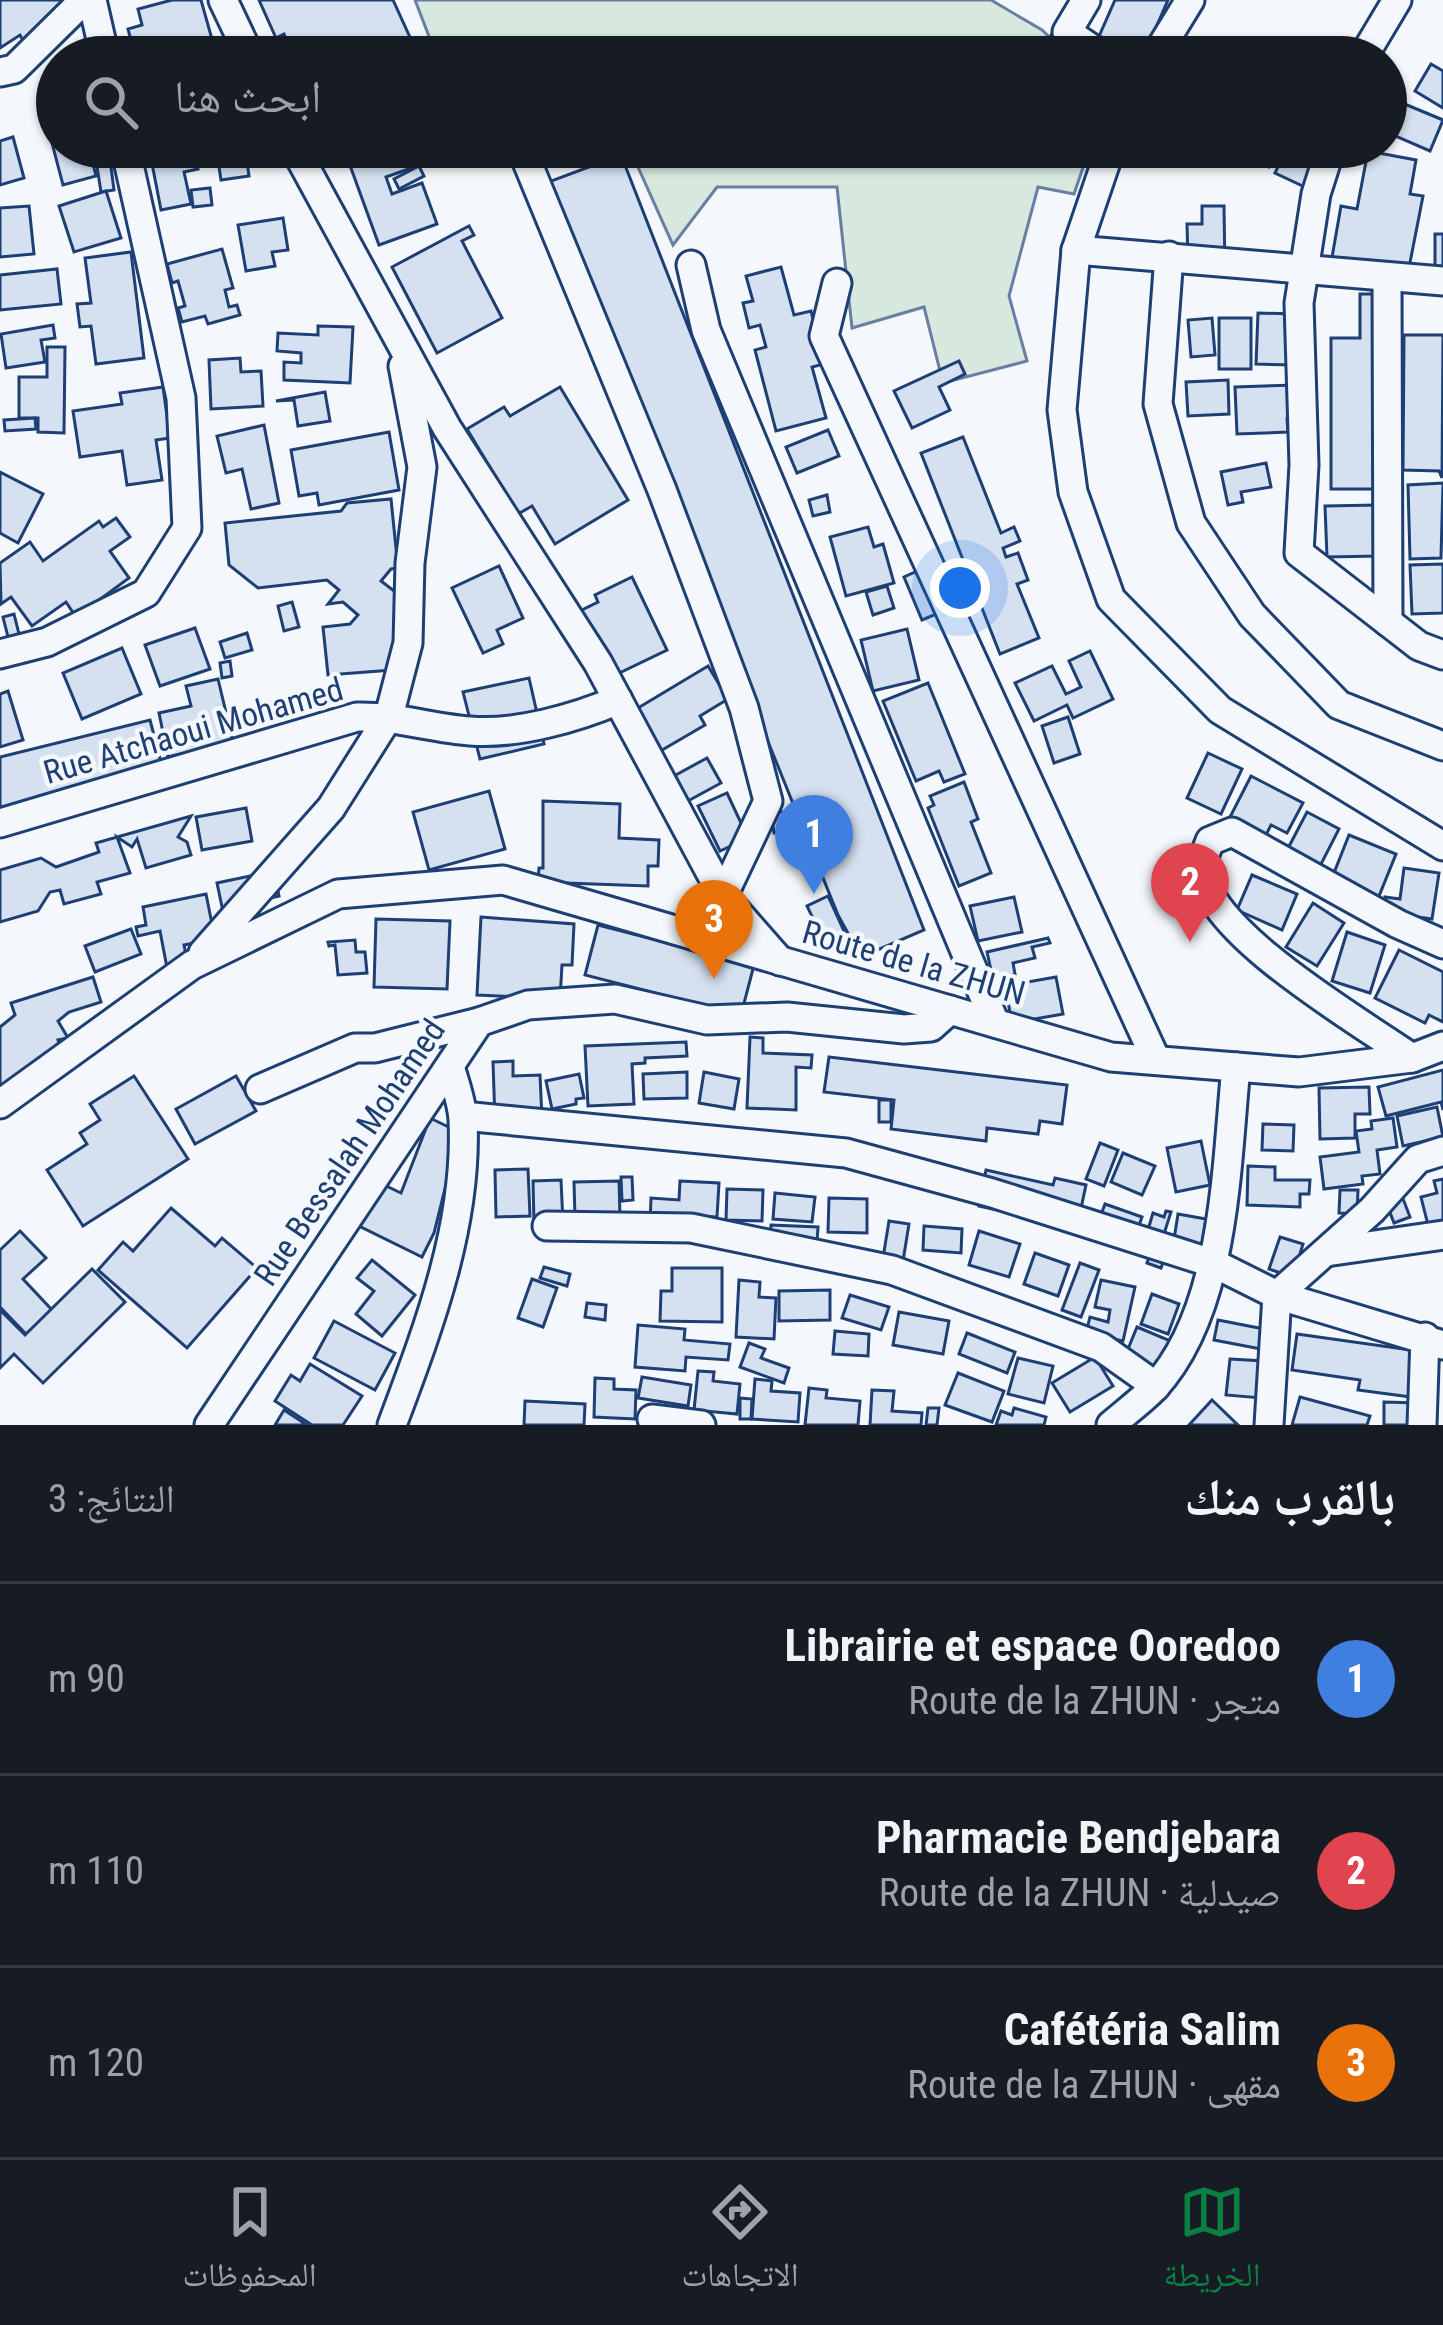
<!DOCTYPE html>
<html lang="ar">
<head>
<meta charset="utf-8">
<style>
	:root { --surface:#171b24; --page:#242831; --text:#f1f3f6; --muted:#9ea1a6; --line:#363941; --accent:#0b8043 }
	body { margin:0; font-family:"Roboto Condensed","Noto Naskh Arabic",sans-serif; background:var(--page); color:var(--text); direction:rtl }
	.you { position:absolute; left:960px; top:588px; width:42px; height:42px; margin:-30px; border:9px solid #fff; border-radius:50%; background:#1a73e8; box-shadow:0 0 0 18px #1a73e833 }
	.badge { display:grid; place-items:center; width:78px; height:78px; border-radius:50%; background:var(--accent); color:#fff; font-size:39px; font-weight:700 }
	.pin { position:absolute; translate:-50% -99px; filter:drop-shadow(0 3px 6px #0008) }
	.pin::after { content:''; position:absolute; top:63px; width:42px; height:36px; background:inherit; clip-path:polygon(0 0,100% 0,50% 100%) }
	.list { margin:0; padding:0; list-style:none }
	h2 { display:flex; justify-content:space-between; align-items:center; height:156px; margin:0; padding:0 48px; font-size:51px }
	h2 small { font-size:39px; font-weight:400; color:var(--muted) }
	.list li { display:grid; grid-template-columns:78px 1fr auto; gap:36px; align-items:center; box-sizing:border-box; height:192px; padding:0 48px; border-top:3px solid var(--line) }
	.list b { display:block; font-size:45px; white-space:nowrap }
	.list p { margin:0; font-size:39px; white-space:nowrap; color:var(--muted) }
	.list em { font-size:39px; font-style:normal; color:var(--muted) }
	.icon { flex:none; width:66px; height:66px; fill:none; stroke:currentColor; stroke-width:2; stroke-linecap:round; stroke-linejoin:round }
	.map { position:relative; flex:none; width:1443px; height:1425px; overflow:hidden; direction:ltr }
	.search { position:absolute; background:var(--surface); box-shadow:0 3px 9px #0004; left:36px; right:36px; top:36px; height:132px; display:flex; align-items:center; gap:30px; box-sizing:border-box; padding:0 42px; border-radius:66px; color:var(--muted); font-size:45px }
	.sheet { height:732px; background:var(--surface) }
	nav { display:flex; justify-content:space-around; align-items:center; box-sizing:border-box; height:168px; border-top:3px solid var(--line); background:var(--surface); font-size:33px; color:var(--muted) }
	nav a { display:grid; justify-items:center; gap:6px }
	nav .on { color:var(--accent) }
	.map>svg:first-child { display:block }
	.green { fill:#d7e8df; stroke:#687fa3; stroke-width:3 }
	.building { fill:#d5e0f0; stroke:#1d3f73; stroke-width:3 }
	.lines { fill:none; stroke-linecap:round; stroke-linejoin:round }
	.minor-casing { stroke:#1d3f73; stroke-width:33 }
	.minor { stroke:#f4f7fb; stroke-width:27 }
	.labels { text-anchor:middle; stroke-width:9; stroke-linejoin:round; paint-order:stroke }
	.street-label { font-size:33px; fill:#1d3f73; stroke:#f4f7fb }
</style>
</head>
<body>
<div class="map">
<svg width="1443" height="1425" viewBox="0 0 1443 1425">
	<rect width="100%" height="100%" fill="#f4f7fb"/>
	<!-- green -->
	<g class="green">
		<polygon points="415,0 991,0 1042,30 1070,57 437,57"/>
		<polygon points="629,147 1090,147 1074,194 1038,187 1009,296 1027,361 943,383 924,307 852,328 837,187 717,187 673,245"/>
	</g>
	<!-- building -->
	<g class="building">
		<polygon points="0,0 77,0 24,42 20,35 0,48"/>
		<polygon points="172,0 201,0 217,57 177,57 172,42 134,52 128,29 142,25 138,9"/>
		<polygon points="259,0 393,0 413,44 382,57 294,57 284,34 276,38"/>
		<polygon points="1115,0 1168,0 1143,57 1133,57 1097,41"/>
		<polygon points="1058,23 1090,57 1039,57"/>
		<polygon points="1431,64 1443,71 1443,108 1415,91"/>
		<polygon points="1395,100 1443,120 1430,151 1386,132"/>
		<polygon points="57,126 57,147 106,147 90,152 96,176 63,185 48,128"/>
		<polygon points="13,137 24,178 0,185 0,141"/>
		<polygon points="194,147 198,169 184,172 191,204 161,210 149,148"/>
		<polygon points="216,147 245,147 249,176 221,180"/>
		<polygon points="349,147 410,147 417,166 386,177 392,194 422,183 437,224 379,245 344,149"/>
		<polygon points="1262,147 1279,151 1269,167 1255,159"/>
		<polygon points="1287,147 1300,147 1321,157 1307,188 1275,173"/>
		<polygon points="1368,151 1416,160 1410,194 1423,196 1407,278 1331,263 1341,206 1357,209"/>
		<polygon points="109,152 114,190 101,192 95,154"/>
		<polygon points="621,155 924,930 861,957 838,915 543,184"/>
		<polygon points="419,166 424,176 399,189 394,179"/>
		<polygon points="210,188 212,205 193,207 191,190"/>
		<polygon points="106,191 121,238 74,252 59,206"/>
		<polygon points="29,206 34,254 0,257 0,208"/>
		<polygon points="1202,206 1224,206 1225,273 1188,260 1187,224 1202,224"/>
		<polygon points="283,218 288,250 272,252 275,266 246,271 238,225"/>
		<polygon points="469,226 474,235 462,241 502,318 437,353 392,267"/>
		<rect x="1435" y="234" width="8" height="43"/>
		<polygon points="222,249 233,288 225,290 229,307 237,305 240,315 208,324 205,316 182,322 178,308 185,306 178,281 172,283 167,264"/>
		<polygon points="131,252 144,358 96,364 91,326 80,327 77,304 91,303 85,258"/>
		<polygon points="781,267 794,315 811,311 824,364 812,367 826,418 776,431 755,350 766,347 760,325 749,328 743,303 753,301 746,276"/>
		<polygon points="57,269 61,304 0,310 0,275"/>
		<polygon points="1360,294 1379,294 1381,489 1331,489 1331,338 1360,338"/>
		<polygon points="1258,313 1295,314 1293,365 1256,364"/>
		<polygon points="1212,318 1215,355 1191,357 1188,320"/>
		<rect x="1219" y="318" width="32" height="51"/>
		<polygon points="53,325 55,338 41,340 45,362 6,368 1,334"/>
		<polygon points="318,326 353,327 350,383 284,380 284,362 301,363 301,353 277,351 278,333 318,335"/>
		<polygon points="1404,335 1443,335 1442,478 1439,471 1403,470"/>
		<polygon points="47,347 65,347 64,433 38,432 38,418 19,418 19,377 47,377"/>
		<polygon points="240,358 241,372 261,371 263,406 211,409 209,360"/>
		<polygon points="959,361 965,374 939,387 950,410 912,428 894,391"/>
		<polygon points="1228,380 1229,414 1188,416 1186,382"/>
		<polygon points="1296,385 1302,419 1287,419 1288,432 1237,434 1235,387"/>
		<polygon points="163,387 170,438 156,440 162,480 127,485 122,451 80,457 73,411 122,404 120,393"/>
		<polygon points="560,387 628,500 555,544 532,506 518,514 467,429 504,407 510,416"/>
		<polygon points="325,392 330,421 298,426 294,400 276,401"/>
		<polygon points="35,418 36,429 5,431 4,420"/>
		<polygon points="264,425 279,503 251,509 242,469 226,473 217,436"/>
		<polygon points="828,430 839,456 797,473 786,447"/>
		<polygon points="389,432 399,490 319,505 317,493 299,496 291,450"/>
		<polygon points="963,437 1001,533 1014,527 1020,541 1003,548 1006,557 1018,553 1028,580 1017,584 1039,638 1000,654 921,453"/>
		<polygon points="1266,463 1271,487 1241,492 1243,502 1228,505 1221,472"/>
		<polygon points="0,472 43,494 18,543 0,533"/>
		<polygon points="1443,483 1441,558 1410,559 1408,485"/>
		<polygon points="827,495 830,512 813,516 809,500"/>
		<polygon points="391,499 398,568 391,569 381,581 398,594 405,669 328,675 323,627 350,624 358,615 343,602 328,604 339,590 327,580 258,588 229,565 225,523 341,511 347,503"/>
		<polygon points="1377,505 1379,556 1327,557 1325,506"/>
		<polygon points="116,518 130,537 110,551 129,578 76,617 66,602 32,626 11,597 1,604 0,563 30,542 43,561 99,521 103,527"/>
		<polygon points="868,527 874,547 883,544 894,583 846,596 830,537"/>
		<polygon points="933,564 951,608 922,620 904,577"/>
		<polygon points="1443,564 1443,613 1412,614 1410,565"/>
		<polygon points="499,566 523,618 497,630 503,644 483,653 452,588"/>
		<polygon points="632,577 667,650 611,677 580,611 598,602 595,595"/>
		<polygon points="887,586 894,608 873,615 866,592"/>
		<polygon points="292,602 299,627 284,631 278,606"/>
		<polygon points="14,614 19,634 8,637 3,617"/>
		<polygon points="195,628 210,669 160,686 145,645"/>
		<polygon points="907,629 919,680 873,691 861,640"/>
		<polygon points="247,633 252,650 225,658 220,642"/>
		<polygon points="122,648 141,694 82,719 63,673"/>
		<polygon points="1090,651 1113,699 1073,718 1067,705 1034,721 1015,683 1052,666 1066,694 1081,687 1069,661"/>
		<polygon points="230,661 232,676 222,678 220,663"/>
		<polygon points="708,666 728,699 700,716 705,725 657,753 633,711"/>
		<polygon points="529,678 544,744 480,759 463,692"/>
		<polygon points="218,679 233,742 168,757 159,713 191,706 186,686"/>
		<polygon points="928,683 965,774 944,782 939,771 916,781 883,701"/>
		<polygon points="8,691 23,740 0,747 0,694"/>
		<polygon points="1068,717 1080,754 1054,763 1042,726"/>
		<polygon points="150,720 163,770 0,816 0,757"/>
		<polygon points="1208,753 1242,769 1221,814 1187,798"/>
		<polygon points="707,758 721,783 686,802 672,777"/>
		<polygon points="1251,776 1303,803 1287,833 1271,825 1265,837 1229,819"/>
		<polygon points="964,782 978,819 971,822 991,873 959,886 928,808 934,805 930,796"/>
		<polygon points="489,791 505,849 429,870 413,812"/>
		<polygon points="727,793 748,838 720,851 698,806"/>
		<polygon points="543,801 620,804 619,838 659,840 658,866 648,866 648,886 538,882 539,868 543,868"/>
		<polygon points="246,808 252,841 202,850 196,817"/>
		<polygon points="792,811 794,830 774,833 771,813"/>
		<polygon points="1307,812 1339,829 1317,872 1285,854"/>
		<polygon points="191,816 178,837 187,842 191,855 146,868 137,839 132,847 117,837 130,873 97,882 101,894 64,904 60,890 50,892 38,911 0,922 0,870 41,858 56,867 99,852 96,843"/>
		<polygon points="1349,835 1396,854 1377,901 1330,883"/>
		<polygon points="1404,868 1439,873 1432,919 1383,912 1385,897 1400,899"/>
		<polygon points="274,871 279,896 256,901 260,919 226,926 217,883"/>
		<polygon points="1252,875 1297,894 1282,930 1237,910"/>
		<polygon points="206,894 215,939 184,945 189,969 168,973 160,931 138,936 136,927 146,925 143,907"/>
		<polygon points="828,896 848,940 828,950 807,906"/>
		<polygon points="1014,897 1022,932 978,941 970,906"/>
		<polygon points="1313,903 1344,923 1317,966 1286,947"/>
		<polygon points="481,917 574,924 572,965 562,965 560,999 477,995"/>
		<polygon points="376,919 450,921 447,989 374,987"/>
		<polygon points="598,925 754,965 741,1015 585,975"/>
		<polygon points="131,929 141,954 95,972 85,946"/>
		<polygon points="1347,932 1385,945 1370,993 1332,981"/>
		<polygon points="1048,938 1050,943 1032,947 1035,958 1013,963 1015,974 993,979 987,952"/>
		<polygon points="355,940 356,952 365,952 367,973 338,975 335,945 329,946 328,942"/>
		<polygon points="1399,950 1443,972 1443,1022 1429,1015 1425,1023 1375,998"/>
		<polygon points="93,977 101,1002 69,1012 58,1021 68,1038 58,1040 64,1057 0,1097 0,1027 15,1015 11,1003"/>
		<polygon points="1056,977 1063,1014 1012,1023 1005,986"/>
		<polygon points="750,1037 763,1038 763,1053 812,1055 811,1068 796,1067 796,1110 747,1108"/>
		<polygon points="686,1042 687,1056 645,1058 645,1063 632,1064 634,1104 588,1106 585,1046"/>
		<polygon points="829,1057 1067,1085 1062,1124 1040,1121 1038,1134 987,1128 986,1141 891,1129 894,1100 824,1092"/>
		<polygon points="513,1061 513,1076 540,1075 542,1119 495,1121 493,1062"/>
		<polygon points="1443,1070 1443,1110 1441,1102 1386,1116 1378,1087"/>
		<polygon points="687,1072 687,1098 644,1099 643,1074"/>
		<polygon points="704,1072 739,1079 734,1109 699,1103"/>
		<polygon points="579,1074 584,1098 576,1099 576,1104 552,1109 546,1081"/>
		<polygon points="134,1076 188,1159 83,1226 47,1170 87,1144 80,1133 100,1120 90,1104"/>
		<polygon points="236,1076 256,1111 195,1144 176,1109"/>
		<polygon points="1369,1087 1370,1114 1355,1114 1355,1138 1320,1139 1319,1088"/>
		<rect x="879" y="1100" width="12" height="22"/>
		<polygon points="1437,1107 1443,1137 1403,1146 1397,1116"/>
		<polygon points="430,1118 459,1132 434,1233 422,1257 359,1226 380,1183 401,1193"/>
		<polygon points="1393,1118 1397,1147 1377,1150 1380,1174 1362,1176 1363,1184 1324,1189 1320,1157 1359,1152 1356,1131 1372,1129 1371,1121"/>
		<polygon points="1263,1124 1294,1125 1293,1151 1262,1150"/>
		<polygon points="1201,1141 1210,1185 1176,1192 1167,1148"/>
		<polygon points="1100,1143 1118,1150 1104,1186 1086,1179"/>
		<polygon points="1123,1153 1155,1166 1142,1195 1111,1182"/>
		<polygon points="1248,1166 1275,1167 1275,1180 1310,1180 1309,1194 1300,1194 1300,1207 1247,1205"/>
		<polygon points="528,1169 530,1216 496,1217 495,1170"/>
		<polygon points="986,1170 1053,1185 1055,1178 1086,1185 1077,1227 979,1206"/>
		<polygon points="621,1177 632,1177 633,1200 622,1201"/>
		<polygon points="1443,1179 1443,1226 1429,1229 1421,1197 1437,1193 1434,1181"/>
		<polygon points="561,1180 563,1223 534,1224 533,1181"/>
		<polygon points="619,1181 620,1217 575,1218 574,1182"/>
		<polygon points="680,1181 719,1183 717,1217 681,1216 650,1224 651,1198 679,1200"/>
		<polygon points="727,1189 763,1190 762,1221 726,1220"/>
		<polygon points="1340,1190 1358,1190 1357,1214 1339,1213"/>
		<polygon points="775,1193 815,1197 812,1222 773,1219"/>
		<polygon points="1402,1196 1410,1217 1394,1223 1386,1202"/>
		<polygon points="829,1198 867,1199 867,1233 828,1232"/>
		<polygon points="1105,1204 1142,1217 1132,1245 1095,1231"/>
		<polygon points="171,1208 215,1246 222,1238 257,1268 187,1348 98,1270 123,1242 133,1251"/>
		<polygon points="1166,1211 1171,1212 1163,1237 1171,1240 1161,1268 1147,1263 1156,1236 1147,1233 1153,1213 1164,1217"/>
		<polygon points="1178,1214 1206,1219 1199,1262 1171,1258"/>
		<polygon points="889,1221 909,1224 903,1261 883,1258"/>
		<polygon points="771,1225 818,1227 817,1242 770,1240"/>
		<polygon points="924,1226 962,1229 961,1253 923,1250"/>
		<polygon points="20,1231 46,1258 23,1279 52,1310 26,1334 0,1307 0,1250"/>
		<polygon points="979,1231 1020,1244 1009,1277 969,1265"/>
		<polygon points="1280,1237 1303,1244 1293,1277 1269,1269"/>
		<polygon points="1035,1253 1069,1265 1058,1296 1024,1284"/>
		<polygon points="372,1260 415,1295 382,1336 356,1314 374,1291 357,1278"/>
		<polygon points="1080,1263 1099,1270 1081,1317 1062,1310"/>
		<polygon points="544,1267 570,1274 567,1286 540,1278"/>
		<polygon points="672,1268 722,1268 722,1322 660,1321 661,1291 672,1291"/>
		<polygon points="92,1269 125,1302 43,1383 14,1354 0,1368 0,1310 25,1335"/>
		<polygon points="532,1279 557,1288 543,1327 518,1318"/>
		<polygon points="739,1280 760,1282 759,1297 776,1298 774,1339 736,1337"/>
		<polygon points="1101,1280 1135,1287 1123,1341 1086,1333 1090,1317 1108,1322 1110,1310 1095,1307"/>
		<polygon points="830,1290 830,1320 779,1321 779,1291"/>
		<polygon points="1152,1294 1179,1304 1168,1334 1141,1324"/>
		<polygon points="850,1295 889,1307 881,1330 842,1318"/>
		<polygon points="587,1303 606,1305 605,1320 585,1317"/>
		<polygon points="899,1312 949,1321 943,1354 893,1345"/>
		<polygon points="1218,1320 1269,1330 1266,1350 1214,1340"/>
		<polygon points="334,1321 395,1353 375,1390 314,1358"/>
		<polygon points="638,1325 685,1329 684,1340 730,1344 728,1360 686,1357 685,1371 635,1367"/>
		<polygon points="1137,1327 1173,1342 1160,1373 1124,1359"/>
		<polygon points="835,1331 869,1334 868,1356 833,1354"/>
		<polygon points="967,1333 1015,1352 1007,1373 959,1354"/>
		<polygon points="1297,1334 1418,1351 1411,1397 1358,1390 1360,1380 1292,1370"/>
		<polygon points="749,1343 765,1349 761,1358 789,1368 784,1383 740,1367"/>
		<polygon points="1095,1357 1113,1386 1070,1412 1052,1383"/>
		<polygon points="1018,1358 1053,1366 1044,1403 1008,1394"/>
		<polygon points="1230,1359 1264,1361 1261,1398 1226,1395"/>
		<polygon points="310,1364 362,1396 343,1425 312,1425 275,1401 291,1375 300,1381"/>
		<polygon points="698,1371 714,1372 713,1381 740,1384 737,1414 694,1410"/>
		<polygon points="958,1373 1004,1391 992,1422 945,1405"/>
		<polygon points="642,1377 691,1385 688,1406 638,1398"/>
		<polygon points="595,1378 614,1379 614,1389 636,1390 635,1419 594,1417"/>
		<polygon points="755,1379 772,1381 771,1391 800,1393 798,1422 752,1419"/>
		<polygon points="809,1388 827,1390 826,1398 860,1401 858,1425 805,1425"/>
		<polygon points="872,1390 894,1391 892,1411 922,1413 921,1425 870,1425"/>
		<polygon points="1300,1397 1370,1416 1367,1425 1292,1425"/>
		<polygon points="740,1398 752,1399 751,1419 740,1419"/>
		<polygon points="1212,1400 1238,1425 1189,1425"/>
		<polygon points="525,1401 585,1404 584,1425 524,1425"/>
		<polygon points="1384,1402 1419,1403 1419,1425 1384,1425"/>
		<polygon points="928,1408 939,1408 937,1425 926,1425"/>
		<polygon points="1014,1408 1046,1417 1044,1425 996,1425 1001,1411 1012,1415"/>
		<polygon points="284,1410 307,1425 275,1425"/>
	</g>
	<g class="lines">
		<defs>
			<g id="minor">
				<polyline points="92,0 105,57"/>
				<polyline points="223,0 250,57"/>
				<polyline points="1086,0 1067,32 1104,57"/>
				<polyline points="1155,57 1190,0"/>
				<polyline points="1363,57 1397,0"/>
				<polyline points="0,72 14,69 84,0"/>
				<polyline points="294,147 447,428 598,663 723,896 780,961"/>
				<polyline points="1111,147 1076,250 1062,410 1073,492 1111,599 1220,710 1443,846"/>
				<polyline points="1331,147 1316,194 1299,303 1304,465 1299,553 1419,646 1443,655"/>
				<polyline points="523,152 662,490 744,708 768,801 703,938"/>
				<polyline points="1076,250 1443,281"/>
				<polyline points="1169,256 1158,404 1191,523 1252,615 1339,705 1443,746"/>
				<polyline points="691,265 706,330 995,1023"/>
				<polyline points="1387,279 1388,622"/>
				<polyline points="837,283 824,336 1156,1060"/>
				<polyline points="0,654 47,642 146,593 187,528 181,398 125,147"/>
				<path d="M0 823 357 717C396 716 431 728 470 731 516 735 576 718 618 700"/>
				<polyline points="203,953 331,808 389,716 408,643 410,563 422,467 403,366"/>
				<path d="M1412 1058C1362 1023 1203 931 1202 868 1202 860 1207 849 1210 841L1232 832 1398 924 1443 944"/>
				<polyline points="260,1089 355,1048 375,1048 479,1022"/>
				<polyline points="0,1104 192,965 338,894 503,880 1111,1057 1299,1072 1412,1058 1443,1046"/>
				<polyline points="463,1116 846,1153 992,1193 1215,1264 1277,1295 1443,1345"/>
				<polyline points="547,1226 691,1228 892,1270 1101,1347 1156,1386"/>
				<polyline points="1326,1252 1443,1235"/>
				<polyline points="652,1419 701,1425"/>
				<polyline points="209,1425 479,1022 528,1005 615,999 707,1020 787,1017 904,1029 931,1027 950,1010"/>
				<path d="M392 1425C428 1329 468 1225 463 1120 462 1102 455 1084 450 1066"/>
				<path d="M1111 1425C1125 1413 1141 1401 1154 1388 1226 1310 1226 1166 1236 1067"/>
				<polyline points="1269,1425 1277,1295 1372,1210 1418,1159 1443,1151"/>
				<polyline points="1422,1425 1425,1337"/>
			</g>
		</defs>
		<!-- minor casing -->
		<use href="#minor" class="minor-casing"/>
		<!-- minor -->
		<use href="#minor" class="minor"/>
	</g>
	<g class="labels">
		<!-- street labels -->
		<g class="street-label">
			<text transform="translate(193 730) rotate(-16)" y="12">Rue Atchaoui Mohamed</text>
			<text transform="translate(914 962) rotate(16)" y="12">Route de la ZHUN</text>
			<text transform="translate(349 1152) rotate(-56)" y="12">Rue Bessalah Mohamed</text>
		</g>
	</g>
</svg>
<div class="you"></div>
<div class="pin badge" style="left:814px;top:894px;background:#3f7fe0">1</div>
<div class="pin badge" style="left:1190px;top:942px;background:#e0444e">2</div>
<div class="pin badge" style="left:714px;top:979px;background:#e8710a">3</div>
<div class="search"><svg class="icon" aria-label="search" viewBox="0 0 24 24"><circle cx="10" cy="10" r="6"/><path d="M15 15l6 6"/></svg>ابحث هنا</div>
</div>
<section class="sheet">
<h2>بالقرب منك<small>النتائج: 3</small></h2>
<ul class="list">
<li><span class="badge" style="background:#3f7fe0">1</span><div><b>Librairie et espace Ooredoo</b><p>متجر · Route de la ZHUN</p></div><em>90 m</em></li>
<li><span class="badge" style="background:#e0444e">2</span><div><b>Pharmacie Bendjebara</b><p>صيدلية · Route de la ZHUN</p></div><em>110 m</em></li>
<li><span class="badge" style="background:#e8710a">3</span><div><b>Cafétéria Salim</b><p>مقهى · Route de la ZHUN</p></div><em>120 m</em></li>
</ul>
</section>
<nav>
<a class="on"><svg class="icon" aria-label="map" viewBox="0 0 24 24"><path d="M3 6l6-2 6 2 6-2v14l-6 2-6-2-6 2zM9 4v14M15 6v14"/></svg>الخريطة</a>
<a><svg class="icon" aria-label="directions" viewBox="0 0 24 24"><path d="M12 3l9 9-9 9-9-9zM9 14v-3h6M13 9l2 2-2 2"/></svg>الاتجاهات</a>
<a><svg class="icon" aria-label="saved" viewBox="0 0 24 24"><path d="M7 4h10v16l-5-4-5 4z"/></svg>المحفوظات</a>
</nav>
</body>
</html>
